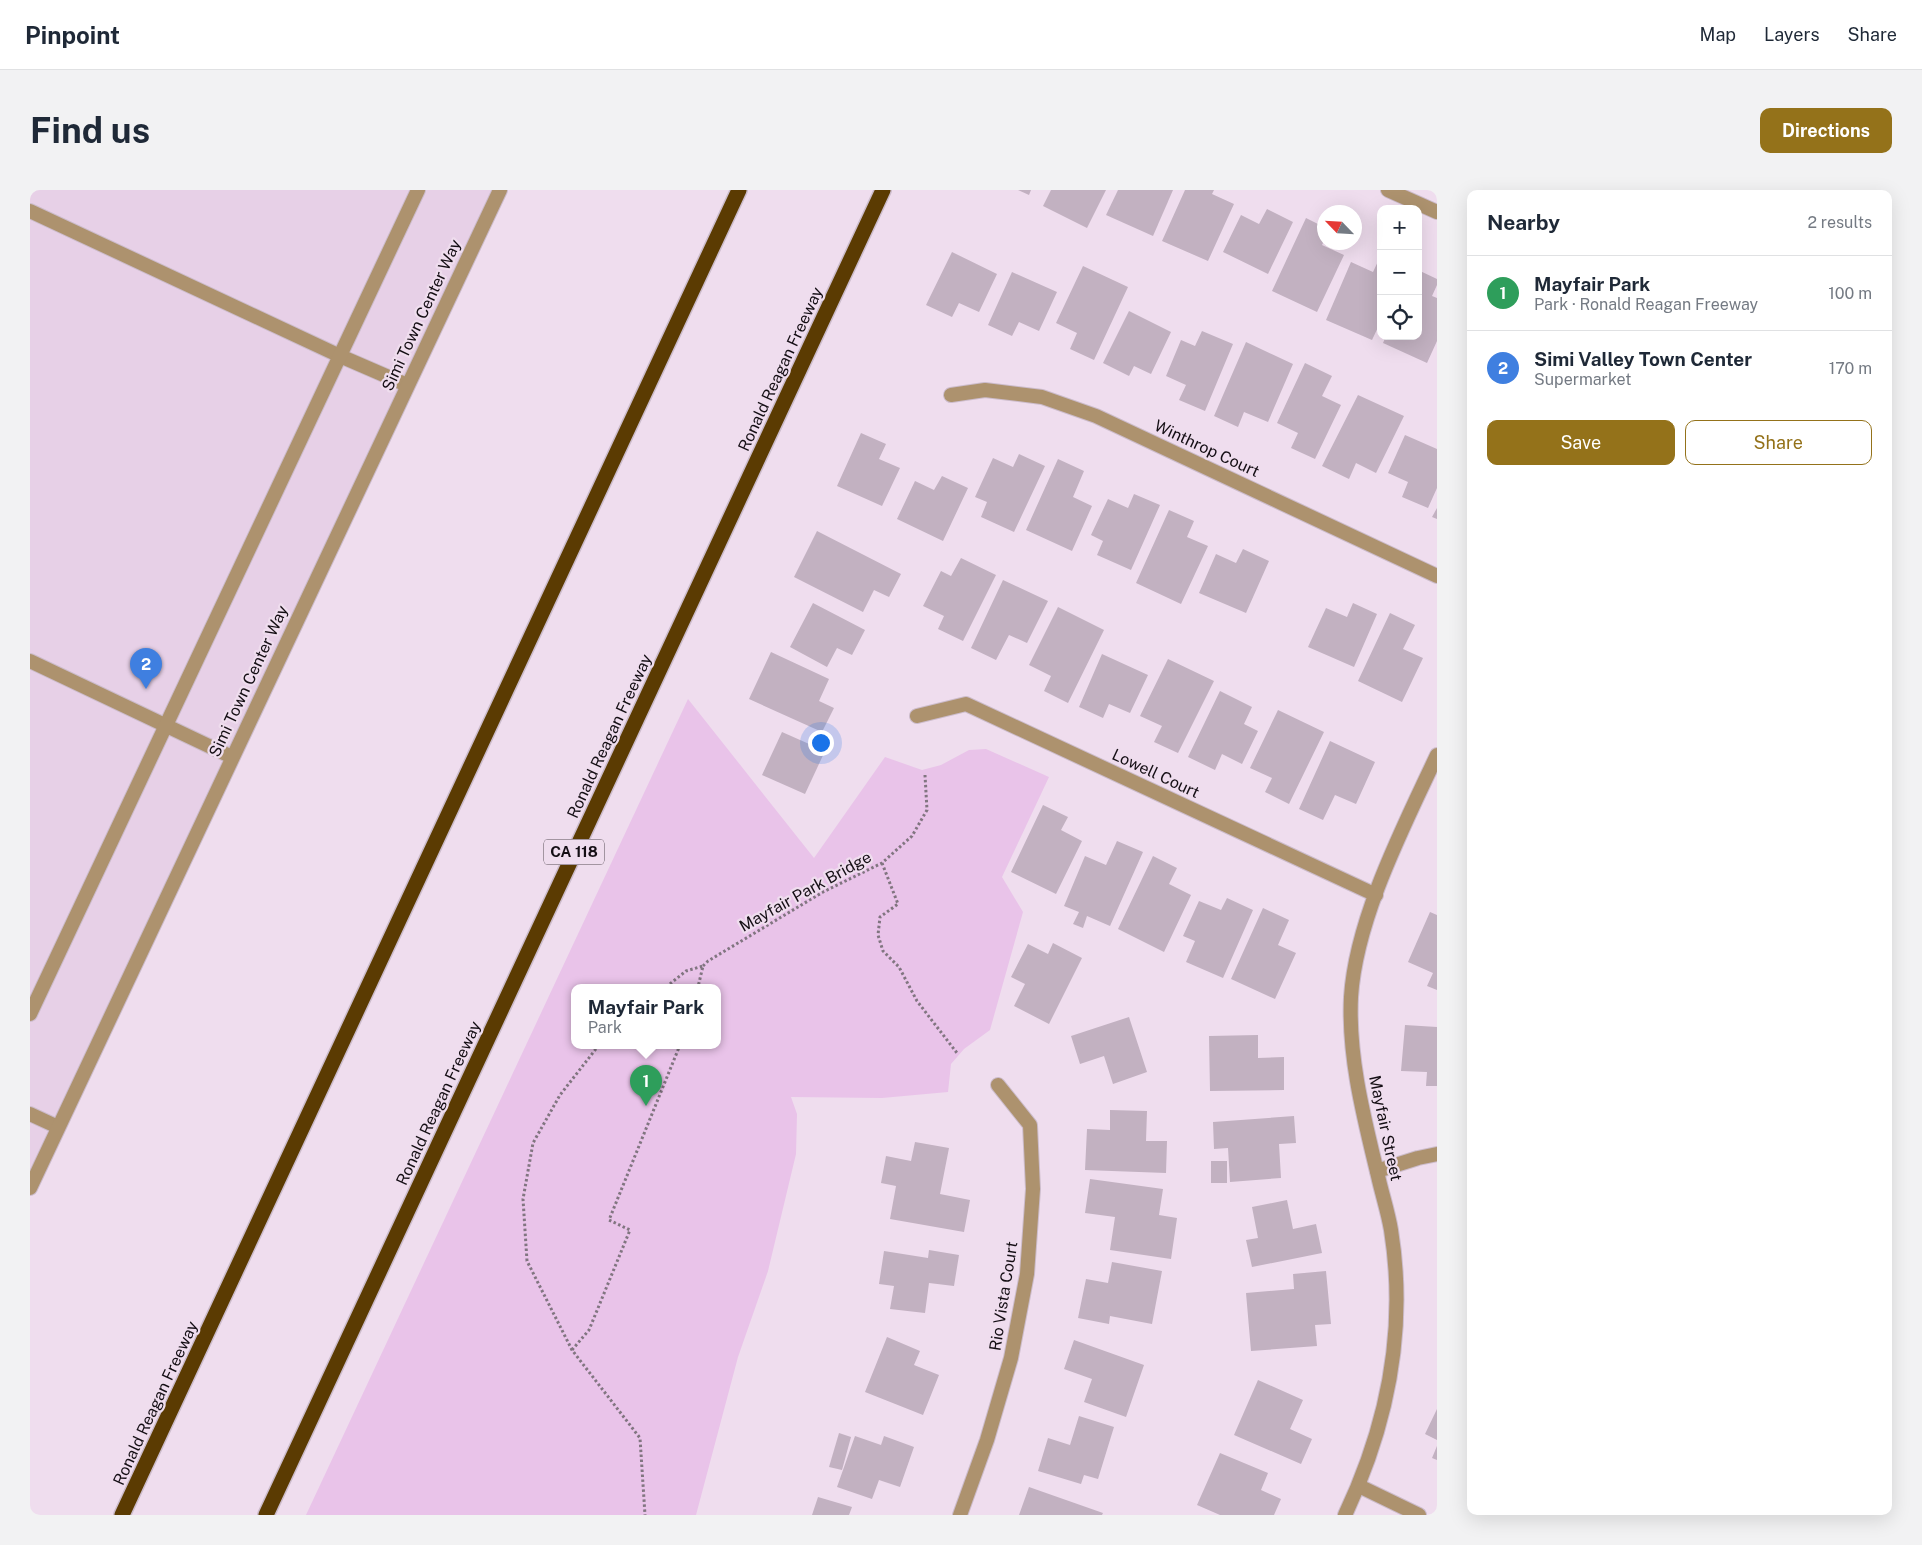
<!DOCTYPE html>
<html lang="en">
<head>
<meta charset="utf-8">
<style>
	:root { --surface:#fff; --page:#f2f2f3; --text:#1f2937; --muted:#747a83; --line:#e0e1e3; --accent:#94721a }
	body { margin:0; font-family:"Public Sans",sans-serif; background:var(--page); color:var(--text) }
	.controls { position:absolute; right:15px; top:15px; display:grid; overflow:hidden; border-radius:10px; box-shadow:0 5px 20px #0002 }
	.controls button { width:45px; height:45px; display:grid; place-items:center; padding:0; border:0; border-bottom:1px solid var(--line); background:var(--surface); color:var(--text); font:25px sans-serif }
	.compass { position:absolute; left:1287px; top:15px; width:45px; height:45px; border-radius:50%; background:var(--surface); box-shadow:0 5px 20px #0002; rotate:295deg }
	.you { position:absolute; left:790px; top:552px; width:18px; height:18px; margin:-12px; border:4px solid #fff; border-radius:50%; background:#1a73e8; box-shadow:0 0 0 8px #1a73e833 }
	.badge { display:grid; place-items:center; width:32px; height:32px; border-radius:50%; background:var(--accent); color:#fff; font-size:16px; font-weight:700 }
	.pin { position:absolute; translate:-50% -41px; filter:drop-shadow(0 1px 2px #0008) }
	.pin::after { content:''; position:absolute; top:26px; width:18px; height:15px; background:inherit; clip-path:polygon(0 0,100% 0,50% 100%) }
	.popup { position:absolute; left:541px; top:794px; width:150px; height:65px; box-sizing:border-box; display:grid; place-content:center; border-radius:10px; background:var(--surface); filter:drop-shadow(0 1px 4px #0005); font-size:16px; white-space:nowrap; color:var(--muted) }
	.popup b { font-size:19px; color:var(--text) }
	.popup::after { content:''; position:absolute; left:50%; top:100%; margin-left:-10px; border:10px solid transparent; border-top-color:var(--surface) }
	.list { margin:0; padding:0; list-style:none }
	h2 { display:flex; justify-content:space-between; align-items:center; height:65px; margin:0; padding:0 20px; font-size:21px }
	h2 small { font-size:16px; font-weight:400; color:var(--muted) }
	.list li { display:grid; grid-template-columns:32px 1fr auto; gap:15px; align-items:center; box-sizing:border-box; height:75px; padding:0 20px; border-top:1px solid var(--line) }
	.list b { display:block; font-size:19px; white-space:nowrap }
	.list p { margin:0; font-size:16px; white-space:nowrap; color:var(--muted) }
	.list em { font-size:16px; font-style:normal; color:var(--muted) }
	.actions { display:flex; gap:10px; padding:15px 20px }
	.actions a { flex:1; padding:11px 0; border:1px solid var(--accent); border-radius:10px; text-align:center; font-size:18px; color:var(--accent) }
	.actions .main { background:var(--accent); color:#fff }
	.icon { flex:none; width:28px; height:28px; fill:none; stroke:currentColor; stroke-width:2; stroke-linecap:round; stroke-linejoin:round }
	.map { position:relative; flex:none; width:1407px; height:1325px; overflow:hidden; border-radius:10px }
	header { display:flex; align-items:center; gap:30px; box-sizing:border-box; height:70px; padding:0 25px; background:var(--surface); border-bottom:1px solid var(--line) }
	header strong { font-size:24px }
	nav { display:flex; gap:28px; margin-inline-start:auto; font-size:18px }
	.intro { display:flex; align-items:center; justify-content:space-between; box-sizing:border-box; height:120px; padding:0 30px }
	h1 { margin:0; font-size:35px }
	.button { padding:12px 22px; border-radius:10px; background:var(--accent); color:#fff; font-size:18px; font-weight:700 }
	main { display:flex; gap:30px; padding:0 30px }
	aside { flex:1; background:var(--surface); border-radius:10px; box-shadow:0 5px 20px #0002 }
	.map>svg:first-child { display:block }
	.built { fill:#e7d0e7 }
	.green { fill:#e9c3e9; fill-rule:evenodd }
	.building { fill:#c2b1c1 }
	.lines { fill:none; stroke-linecap:round; stroke-linejoin:round }
	.service-casing { stroke:#ccbccb; stroke-width:16 }
	.minor-casing { stroke:#ccbccb; stroke-width:16 }
	.tertiary-casing { stroke:#ccbccb; stroke-width:16 }
	.motorway-casing { stroke:#ccbccb; stroke-width:18 }
	.path { stroke:#817580; stroke-width:3; stroke-dasharray:2.5 2.5; stroke-linecap:butt }
	.service { stroke:#ad926e; stroke-width:14 }
	.minor { stroke:#ad926e; stroke-width:14 }
	.tertiary { stroke:#ad926e; stroke-width:14 }
	.motorway { stroke:#5b3b02; stroke-width:15 }
	.labels { text-anchor:middle; stroke-width:4.5; stroke-linejoin:round; paint-order:stroke }
	.shield { fill:#efddee; stroke:#564c55; stroke-width:1 }
	.shield-label { font-size:15px; font-weight:bold; fill:#140e14 }
	.street-label { font-size:16px; fill:#140e14; stroke:#efddee }
</style>
</head>
<body>
<header>
<strong>Pinpoint</strong>
<nav><a>Map</a><a>Layers</a><a>Share</a></nav>
</header>
<div class="intro"><h1>Find us</h1><a class="button">Directions</a></div>
<main>
<div class="map">
<svg width="1407" height="1325" viewBox="0 0 1407 1325">
	<rect width="100%" height="100%" fill="#efddee"/>
	<!-- built -->
	<polygon class="built" points="0,0 466,0 0,999"/>
	<!-- green -->
	<path class="green" d="M658 509 784 668 855 567 892 580 911 575 939 560 956 559 1019 587 972 687 993 722 960 840 934 859 921 874 918 902 852 908 761 907 767 924 766 964 738 1081 708 1167 666 1325H276ZM687 797V855H545V797Z"/>
	<!-- building -->
	<g class="building">
		<polygon points="988,0 1001,0 999,5"/>
		<polygon points="1021,0 1076,0 1057,38 1013,16"/>
		<polygon points="1088,0 1143,0 1123,46 1076,25"/>
		<polygon points="1155,0 1184,0 1182,4 1204,14 1178,71 1132,51"/>
		<polygon points="1237,19 1263,32 1238,84 1193,62 1211,25 1229,34"/>
		<polygon points="1276,28 1294,37 1294,51 1292,55 1314,65 1287,122 1242,101"/>
		<polygon points="922,62 967,84 949,122 929,113 922,127 896,115"/>
		<polygon points="1351,65 1351,131 1342,150 1296,130 1321,72 1343,82"/>
		<polygon points="1053,76 1098,97 1064,170 1040,159 1047,143 1026,133"/>
		<polygon points="1388,80 1407,89 1407,95 1402,106 1407,108 1407,151 1397,173 1353,153 1356,146 1388,146"/>
		<polygon points="982,82 1027,102 1009,141 989,132 982,146 958,135"/>
		<polygon points="1099,121 1141,142 1121,184 1104,176 1099,186 1073,173"/>
		<polygon points="1172,141 1203,154 1175,221 1149,210 1156,195 1136,186 1151,150 1165,156"/>
		<polygon points="1216,152 1263,174 1238,232 1214,222 1208,237 1184,226"/>
		<polygon points="1275,173 1302,186 1292,206 1311,215 1285,269 1261,258 1268,243 1247,233"/>
		<polygon points="1328,205 1374,226 1346,283 1326,273 1319,289 1292,276"/>
		<polygon points="831,243 856,254 849,269 870,278 852,316 807,296"/>
		<polygon points="1375,245 1407,259 1407,298 1398,318 1372,307 1378,292 1358,283"/>
		<polygon points="989,264 1015,276 984,342 951,327 957,312 945,307 963,268 983,277"/>
		<polygon points="1028,269 1054,281 1043,307 1062,316 1042,361 996,340"/>
		<polygon points="912,286 938,298 913,351 867,329 885,291 904,300"/>
		<polygon points="1104,304 1130,315 1101,380 1067,365 1073,351 1061,345 1078,309 1098,318"/>
		<polygon points="1407,318 1407,329 1402,327"/>
		<polygon points="1139,320 1164,331 1157,347 1178,356 1151,414 1106,393"/>
		<polygon points="787,341 871,384 859,407 844,400 833,422 764,387"/>
		<polygon points="1213,359 1239,371 1216,423 1169,403 1186,364 1206,373"/>
		<polygon points="931,368 966,385 933,451 908,439 914,426 893,416 911,381 921,386"/>
		<polygon points="973,390 1018,411 997,453 979,445 966,470 941,458"/>
		<polygon points="783,413 835,440 822,465 807,458 797,477 760,457"/>
		<polygon points="1323,413 1347,424 1324,477 1278,457 1296,418 1317,427"/>
		<polygon points="1028,417 1074,440 1038,513 1014,501 1021,486 999,475"/>
		<polygon points="1360,423 1385,435 1373,459 1393,468 1372,512 1328,491"/>
		<polygon points="741,462 799,489 789,511 804,518 792,542 719,509"/>
		<polygon points="1072,464 1118,485 1100,523 1079,514 1073,528 1049,517"/>
		<polygon points="1138,469 1184,491 1148,563 1124,552 1132,536 1110,526"/>
		<polygon points="1190,501 1222,517 1214,534 1228,541 1212,574 1192,564 1185,580 1158,567"/>
		<polygon points="1248,520 1294,542 1259,614 1235,602 1242,588 1220,578"/>
		<polygon points="752,542 795,561 775,604 732,585"/>
		<polygon points="1300,551 1345,572 1326,614 1305,605 1293,630 1269,619"/>
		<polygon points="1013,615 1038,627 1031,640 1052,651 1026,704 981,682"/>
		<polygon points="1087,651 1113,662 1080,736 1057,726 1053,738 1043,734 1049,722 1034,716 1055,666 1076,675"/>
		<polygon points="1123,666 1147,678 1139,694 1161,705 1134,762 1088,739"/>
		<polygon points="1197,708 1223,720 1193,788 1156,772 1165,751 1153,746 1169,711 1191,720"/>
		<polygon points="1233,718 1259,730 1248,755 1266,763 1245,809 1201,789"/>
		<polygon points="1400,722 1407,725 1407,800 1397,796 1403,783 1378,772"/>
		<polygon points="1023,753 1052,768 1019,834 984,816 995,794 981,787 998,754 1018,764"/>
		<polygon points="1099,827 1117,882 1083,894 1074,866 1050,874 1041,846"/>
		<polygon points="1375,835 1407,837 1407,896 1396,896 1397,882 1371,881"/>
		<polygon points="1228,845 1228,868 1254,867 1254,900 1180,901 1179,846"/>
		<polygon points="1080,920 1117,921 1116,951 1137,951 1136,983 1055,980 1057,939 1080,940"/>
		<polygon points="1264,926 1266,953 1249,954 1251,988 1200,992 1198,958 1184,959 1183,932"/>
		<polygon points="885,952 919,958 910,1004 940,1010 934,1042 860,1029 866,996 851,993 856,966 881,971"/>
		<rect x="1181" y="971" width="16" height="22"/>
		<polygon points="1060,989 1133,999 1129,1025 1147,1028 1141,1069 1080,1060 1085,1027 1055,1023"/>
		<polygon points="1257,1010 1263,1039 1286,1034 1292,1063 1222,1077 1216,1050 1228,1048 1222,1017"/>
		<polygon points="899,1060 929,1065 924,1096 899,1093 895,1123 860,1119 864,1096 849,1094 854,1061 898,1068"/>
		<polygon points="1082,1072 1132,1081 1122,1134 1080,1126 1079,1134 1048,1128 1056,1089 1078,1093"/>
		<polygon points="1296,1081 1301,1134 1285,1135 1287,1156 1221,1161 1216,1103 1264,1099 1263,1084"/>
		<polygon points="857,1147 890,1161 884,1175 909,1185 893,1225 835,1202"/>
		<polygon points="1044,1150 1114,1175 1096,1227 1054,1212 1062,1189 1034,1179"/>
		<polygon points="1228,1190 1273,1210 1260,1239 1282,1249 1271,1274 1204,1245"/>
		<polygon points="1407,1219 1407,1250 1395,1244"/>
		<polygon points="1049,1226 1084,1237 1068,1289 1054,1285 1051,1294 1008,1281 1018,1248 1040,1255"/>
		<polygon points="809,1243 821,1247 812,1280 799,1277"/>
		<polygon points="825,1246 851,1255 854,1246 884,1257 870,1297 849,1290 842,1309 807,1297"/>
		<polygon points="1407,1256 1407,1270 1402,1268"/>
		<polygon points="1190,1263 1238,1283 1231,1300 1251,1309 1244,1325 1190,1325 1167,1315"/>
		<polygon points="999,1297 1073,1323 1072,1325 989,1325"/>
		<polygon points="788,1307 822,1317 819,1325 782,1325"/>
	</g>
	<g class="lines">
		<defs>
			<g id="service">
				<polyline points="0,21 310,166 377,195"/>
				<polyline points="0,471 202,567"/>
				<polyline points="0,824 388,0"/>
				<polyline points="0,924 28,937"/>
			</g>
			<g id="minor">
				<polyline points="1358,0 1407,22"/>
				<polyline points="921,205 955,200 1012,207 1066,226 1407,386"/>
				<polyline points="887,526 936,514 1346,705"/>
				<polyline points="1347,981 1388,968 1407,964"/>
				<polyline points="1329,1296 1389,1325"/>
				<polyline points="930,1325 957,1250 981,1168 997,1084 1003,999 1000,935 968,895"/>
				<path d="M1315 1325C1358 1234 1377 1140 1361 1040 1358 1022 1352 1004 1348 986 1334 928 1318 867 1321 807 1326 728 1374 636 1407 565"/>
			</g>
			<polyline id="tertiary" points="0,998 470,0"/>
			<g id="motorway">
				<polyline points="92,1325 709,0"/>
				<polyline points="236,1325 853,0"/>
			</g>
		</defs>
		<!-- service casing -->
		<use href="#service" class="service-casing"/>
		<!-- minor casing -->
		<use href="#minor" class="minor-casing"/>
		<!-- tertiary casing -->
		<use href="#tertiary" class="tertiary-casing"/>
		<!-- motorway casing -->
		<use href="#motorway" class="motorway-casing"/>
		<!-- path -->
		<g class="path">
			<polyline points="852,673 868,714 850,727 848,745 853,761 869,777 887,811 927,863"/>
			<polyline points="673,776 678,771 793,702 852,673 882,646 897,620 895,585"/>
			<polyline points="636,797 656,781 673,776 668,797"/>
			<polyline points="569,855 530,905 503,953 493,1009 497,1071 542,1160 610,1248 615,1325"/>
			<polyline points="542,1160 559,1140 600,1040 579,1030 650,855"/>
		</g>
		<!-- service -->
		<use href="#service" class="service"/>
		<!-- minor -->
		<use href="#minor" class="minor"/>
		<!-- tertiary -->
		<use href="#tertiary" class="tertiary"/>
		<!-- motorway -->
		<use href="#motorway" class="motorway"/>
	</g>
	<g class="labels">
		<!-- shield labels -->
		<rect class="shield" x="514" y="649.5" width="60" height="25" rx="4"/>
		<g class="shield-label">
			<text x="544" y="667">CA 118</text>
		</g>
		<!-- street labels -->
		<g class="street-label">
			<text transform="translate(391 125) rotate(-65)" y="6">Simi Town Center Way</text>
			<text transform="translate(750 179) rotate(-65)" y="6">Ronald Reagan Freeway</text>
			<text transform="translate(1177 258) rotate(25)" y="6">Winthrop Court</text>
			<text transform="translate(218 491) rotate(-65)" y="6">Simi Town Center Way</text>
			<text transform="translate(579 546) rotate(-65)" y="6">Ronald Reagan Freeway</text>
			<text transform="translate(1126 583) rotate(25)" y="6">Lowell Court</text>
			<text transform="translate(775 701) rotate(-29)" y="6">Mayfair Park Bridge</text>
			<text transform="translate(408 913) rotate(-65)" y="6">Ronald Reagan Freeway</text>
			<text transform="translate(1356 938) rotate(78)" y="6">Mayfair Street</text>
			<text transform="translate(973 1106) rotate(-81)" y="6">Rio Vista Court</text>
			<text transform="translate(125 1213) rotate(-65)" y="6">Ronald Reagan Freeway</text>
		</g>
	</g>
</svg>
<div class="controls">
<button>+</button>
<button>−</button>
<button><svg class="icon" aria-label="locate" viewBox="0 0 24 24"><circle cx="12" cy="12" r="6"/><path d="M12 2v4M12 18v4M2 12h4M18 12h4"/></svg></button>
</div>
<svg class="compass" viewBox="-18 -18 36 36"><path d="M0-13l5 13h-10z" fill="#e53935"/><path d="M0 13l5-13h-10z" fill="#747a83"/></svg>
<div class="you"></div>
<div class="pin badge" style="left:616px;top:916px;background:#2e9e5b">1</div>
<div class="popup"><b>Mayfair Park</b>Park</div>
<div class="pin badge" style="left:116px;top:499px;background:#3f7fe0">2</div>
</div>
<aside>
<h2>Nearby<small>2 results</small></h2>
<ul class="list">
<li><span class="badge" style="background:#2e9e5b">1</span><div><b>Mayfair Park</b><p>Park · Ronald Reagan Freeway</p></div><em>100 m</em></li>
<li><span class="badge" style="background:#3f7fe0">2</span><div><b>Simi Valley Town Center</b><p>Supermarket</p></div><em>170 m</em></li>
</ul>
<div class="actions"><a class="main">Save</a><a>Share</a></div>
</aside>
</main>
</body>
</html>
